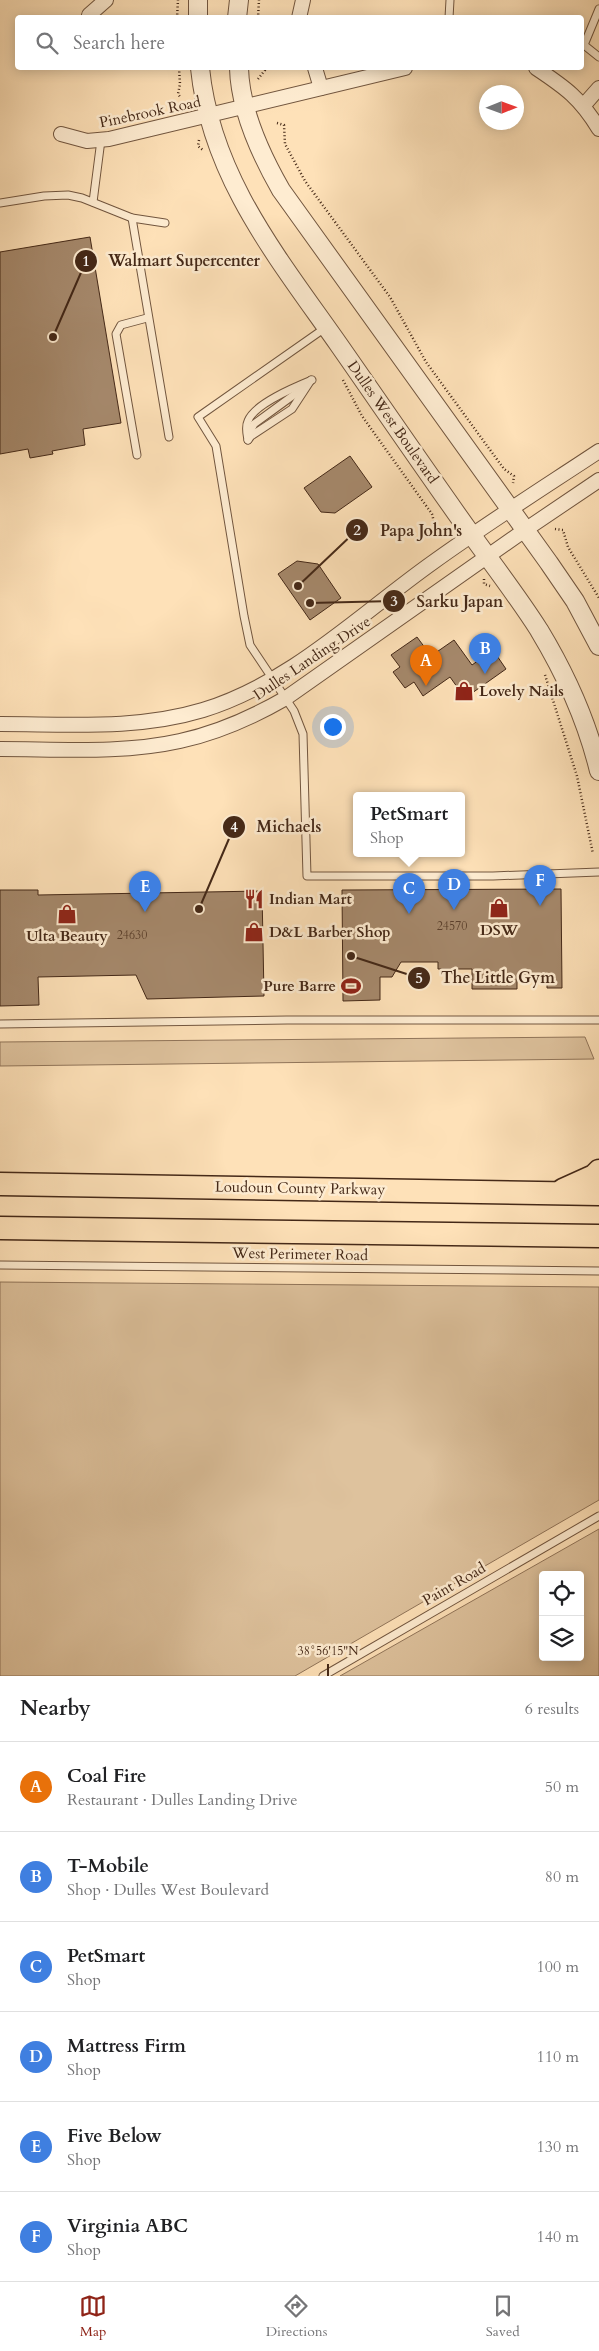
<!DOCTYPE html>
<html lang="en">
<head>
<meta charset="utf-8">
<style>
	:root { --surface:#fff; --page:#f2f2f2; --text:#202124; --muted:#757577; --line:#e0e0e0; --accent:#8f2418 }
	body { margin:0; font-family:Cardo,serif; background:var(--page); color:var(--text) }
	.controls { position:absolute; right:15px; bottom:15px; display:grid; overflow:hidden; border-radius:5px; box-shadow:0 2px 12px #0003 }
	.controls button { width:45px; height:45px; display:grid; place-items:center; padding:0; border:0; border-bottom:1px solid var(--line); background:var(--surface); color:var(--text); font:25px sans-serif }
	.compass { position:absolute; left:479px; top:85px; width:45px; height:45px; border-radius:50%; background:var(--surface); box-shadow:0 2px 12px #0003; rotate:89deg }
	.you { position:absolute; left:332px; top:726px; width:18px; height:18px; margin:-12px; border:4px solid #fff; border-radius:50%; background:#1a73e8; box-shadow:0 0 0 8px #1a73e833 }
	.badge { display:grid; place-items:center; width:32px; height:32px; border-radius:50%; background:var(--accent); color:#fff; font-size:16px; font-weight:700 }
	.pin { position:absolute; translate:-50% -41px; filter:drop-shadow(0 1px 2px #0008) }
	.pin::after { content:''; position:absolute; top:26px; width:18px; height:15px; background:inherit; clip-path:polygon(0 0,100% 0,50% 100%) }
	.popup { position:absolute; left:353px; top:792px; width:112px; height:65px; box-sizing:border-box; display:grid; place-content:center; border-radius:5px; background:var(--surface); filter:drop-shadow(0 1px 4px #0005); font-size:16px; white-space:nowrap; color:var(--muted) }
	.popup b { font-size:19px; color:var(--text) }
	.popup::after { content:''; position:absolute; left:50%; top:100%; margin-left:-10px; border:10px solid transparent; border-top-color:var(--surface) }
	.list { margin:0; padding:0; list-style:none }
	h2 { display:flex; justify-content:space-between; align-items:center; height:65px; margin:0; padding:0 20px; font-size:21px }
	h2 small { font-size:16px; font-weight:400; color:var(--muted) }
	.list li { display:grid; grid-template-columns:32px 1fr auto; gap:15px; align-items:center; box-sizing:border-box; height:90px; padding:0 20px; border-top:1px solid var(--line) }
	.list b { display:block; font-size:19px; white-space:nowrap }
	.list p { margin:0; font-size:16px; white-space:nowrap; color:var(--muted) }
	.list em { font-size:16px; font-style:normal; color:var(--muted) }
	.icon { flex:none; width:28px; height:28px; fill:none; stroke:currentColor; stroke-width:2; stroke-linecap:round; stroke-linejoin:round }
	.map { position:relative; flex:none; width:599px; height:1676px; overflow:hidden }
	.search { position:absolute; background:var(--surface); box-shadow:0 2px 12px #0003; left:15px; right:15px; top:15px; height:55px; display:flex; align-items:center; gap:12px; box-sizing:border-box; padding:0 18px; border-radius:5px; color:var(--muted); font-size:19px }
	.sheet { height:605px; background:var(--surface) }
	nav { display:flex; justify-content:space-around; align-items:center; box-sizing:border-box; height:70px; border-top:1px solid var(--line); background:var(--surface); font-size:14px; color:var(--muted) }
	nav a { display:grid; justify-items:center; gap:2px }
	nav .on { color:var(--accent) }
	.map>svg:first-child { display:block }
	.green { fill:#dec29d; stroke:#91755a; fill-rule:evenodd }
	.building { fill:#a5886b; stroke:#442817 }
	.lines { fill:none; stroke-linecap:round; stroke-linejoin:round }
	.service-casing { stroke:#72563f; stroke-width:9 }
	.minor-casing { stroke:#72563f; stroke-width:16 }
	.tertiary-casing { stroke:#72563f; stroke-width:20 }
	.primary-casing { stroke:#442817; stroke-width:25 }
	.path { stroke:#442817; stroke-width:2.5; stroke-dasharray:1 2.5; stroke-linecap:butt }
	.service { stroke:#feecd1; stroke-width:7 }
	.minor { stroke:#feecd1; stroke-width:14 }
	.tertiary { stroke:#feecd1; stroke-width:18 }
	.primary { stroke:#fee1b8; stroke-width:22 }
	.ticks { fill:none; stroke:#442817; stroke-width:2 }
	.labels { text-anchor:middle; stroke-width:5; stroke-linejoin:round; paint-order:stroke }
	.number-label { font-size:12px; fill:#5c402c }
	.street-label { font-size:15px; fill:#442817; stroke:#feecd1 }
	.poi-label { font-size:15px; font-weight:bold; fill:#442817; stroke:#feecd1; text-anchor:start }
	.ticks-label { font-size:12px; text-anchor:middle; fill:#442817; stroke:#feecd1; stroke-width:5; stroke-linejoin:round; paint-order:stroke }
	.leader { fill:none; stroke:#442817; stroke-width:2 }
	.callout-dot { fill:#442817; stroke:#feecd1; stroke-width:2 }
	.mark-label { font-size:15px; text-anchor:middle; font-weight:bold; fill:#fff }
	.callout-label { font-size:16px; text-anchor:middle; font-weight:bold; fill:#442817; stroke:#feecd1; stroke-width:5; stroke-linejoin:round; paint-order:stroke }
</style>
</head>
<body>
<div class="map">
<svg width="599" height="1676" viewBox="0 0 599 1676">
	<rect width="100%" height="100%" fill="#fee1b8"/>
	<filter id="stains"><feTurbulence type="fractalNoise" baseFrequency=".004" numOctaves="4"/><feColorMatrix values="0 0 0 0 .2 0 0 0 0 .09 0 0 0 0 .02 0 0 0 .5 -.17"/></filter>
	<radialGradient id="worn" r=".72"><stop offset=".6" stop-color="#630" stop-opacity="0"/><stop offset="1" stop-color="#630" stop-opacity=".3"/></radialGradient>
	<!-- green -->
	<g class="green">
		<polygon points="585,1037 594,1059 0,1066 0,1042"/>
		<polygon points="0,1282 599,1287 599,1500 295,1676 0,1676"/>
		<path d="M599 1529V1676H340ZM543 1575H580V1657H543Z"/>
	</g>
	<!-- building -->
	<g class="building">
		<polygon points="90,237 121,423 83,429 85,445 52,451 53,454 30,458 28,449 0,454 0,252"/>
		<polygon points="350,456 372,487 335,513 321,512 304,488"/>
		<polygon points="297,561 318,564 341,598 310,620 278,574"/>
		<polygon points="417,637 431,656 454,640 472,665 493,650 506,669 465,698 450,677 423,696 414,682 405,688 393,672 400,667 391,655"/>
		<polygon points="561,889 562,988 547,988 547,976 517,976 517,989 472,989 472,969 438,969 438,962 401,962 392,977 380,977 380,1000 343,1001 342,890"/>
		<polygon points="0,890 38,890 38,895 262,891 264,996 147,999 136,975 38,977 39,1005 0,1006"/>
	</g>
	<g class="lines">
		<defs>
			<g id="service">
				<polyline points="599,9 584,45 599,57"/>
				<polyline points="449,18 450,0"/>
				<polyline points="93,202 101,140"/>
				<polyline points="0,203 44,196 68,195 82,198 132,218 165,223"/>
				<polyline points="132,218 169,437"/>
				<polyline points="325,328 198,417 216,446 244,616 250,645 294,711 303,734 307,876 493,876 599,872"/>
				<polyline points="248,435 254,424 302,389"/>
				<path d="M248 440C247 434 245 427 248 421 254 404 295 387 312 380"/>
				<polyline points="248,440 251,436 292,409 311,380"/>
				<polyline points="137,455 116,334 121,325 147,318"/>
				<polyline points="0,1024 287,1020 599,1020"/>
				<polyline points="0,1265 599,1271"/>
				<polyline points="323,1676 599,1516"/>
			</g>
			<g id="minor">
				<polyline points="89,15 106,0"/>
				<polyline points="299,18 303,0"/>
				<polyline points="315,68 321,88"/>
				<path d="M536 68C566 88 580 98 599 129"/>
				<polyline points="584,105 599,88"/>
				<polyline points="61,134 87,141 109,139 405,68"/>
				<path d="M0 724C68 724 137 730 203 710 291 683 359 615 432 563 486 524 543 488 599 451"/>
				<path d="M0 749C59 749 122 754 180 741 217 733 253 717 286 698L525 530 599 480"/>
			</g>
			<g id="tertiary">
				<polyline points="198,18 198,0"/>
				<polyline points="237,18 239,0"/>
				<path d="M200 68C211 177 278 258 339 345 383 408 426 471 471 534 494 566 518 597 539 630 565 673 587 721 599 771"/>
				<path d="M239 68C240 109 261 155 281 190L549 563 575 601 599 646"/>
			</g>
			<g id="primary">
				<polyline points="0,1184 599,1194"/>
				<polyline points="563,1190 594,1176 599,1171"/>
				<polyline points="0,1228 599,1236"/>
			</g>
		</defs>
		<!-- service casing -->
		<use href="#service" class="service-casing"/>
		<!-- minor casing -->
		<use href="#minor" class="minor-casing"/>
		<!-- tertiary casing -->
		<use href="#tertiary" class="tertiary-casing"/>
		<!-- primary casing -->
		<use href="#primary" class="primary-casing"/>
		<!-- path -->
		<g class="path">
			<polyline points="177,18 178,0"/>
			<polyline points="258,18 259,0"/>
			<polyline points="179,68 180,84 178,94 181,98"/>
			<polyline points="258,79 265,70 264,68"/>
			<polyline points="277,123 284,125 285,144 305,181 390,297 426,362 504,469 514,476 513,483"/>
			<polyline points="199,140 198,146 204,151"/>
			<polyline points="343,380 362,416 432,514 436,530 442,531"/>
			<polyline points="555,529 563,530 568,547 599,598"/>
			<polyline points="484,579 484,584 490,586"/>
			<polyline points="545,675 577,776 593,854"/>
		</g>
		<!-- service -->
		<use href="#service" class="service"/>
		<!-- minor -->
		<use href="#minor" class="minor"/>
		<!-- tertiary -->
		<use href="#tertiary" class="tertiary"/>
		<!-- primary -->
		<use href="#primary" class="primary"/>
	</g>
	<!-- ticks -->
	<path class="ticks" d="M328 1664V1676"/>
	<!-- icons -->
	<defs>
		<symbol id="shop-bare" viewBox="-9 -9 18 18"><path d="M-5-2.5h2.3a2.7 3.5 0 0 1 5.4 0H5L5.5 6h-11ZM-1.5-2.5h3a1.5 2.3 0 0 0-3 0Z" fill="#8f2418" stroke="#feecd1" stroke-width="2.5" paint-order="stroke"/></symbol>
		<symbol id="restaurant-bare" viewBox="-9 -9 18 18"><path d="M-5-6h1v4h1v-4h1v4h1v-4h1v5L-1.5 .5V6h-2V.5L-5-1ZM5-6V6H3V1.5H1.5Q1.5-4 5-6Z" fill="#8f2418" stroke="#feecd1" stroke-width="2.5" paint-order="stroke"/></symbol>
		<symbol id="stadium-bare" viewBox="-9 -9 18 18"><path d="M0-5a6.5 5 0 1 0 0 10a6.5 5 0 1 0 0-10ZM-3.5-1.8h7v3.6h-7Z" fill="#8f2418" stroke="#feecd1" stroke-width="2.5" paint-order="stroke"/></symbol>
	</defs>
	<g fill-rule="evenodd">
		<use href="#shop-bare" x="450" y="677" width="28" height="28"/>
		<use href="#restaurant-bare" x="240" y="885" width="28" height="28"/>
		<use href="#shop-bare" x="485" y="894" width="28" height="28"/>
		<use href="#shop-bare" x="53" y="900" width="28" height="28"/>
		<use href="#shop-bare" x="240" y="918" width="28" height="28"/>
		<use href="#stadium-bare" x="337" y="972" width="28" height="28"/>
	</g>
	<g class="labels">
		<!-- number labels -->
		<g class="number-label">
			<text x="452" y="930">24570</text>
			<text x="132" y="939">24630</text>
		</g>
		<!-- street labels -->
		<g class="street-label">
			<text transform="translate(150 112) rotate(-12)" y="5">Pinebrook Road</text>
			<text transform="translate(393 422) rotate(55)" y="5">Dulles West Boulevard</text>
			<text transform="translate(312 658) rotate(-34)" y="5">Dulles Landing Drive</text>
			<text transform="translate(300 1188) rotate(1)" y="5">Loudoun County Parkway</text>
			<text transform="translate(300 1254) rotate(1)" y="5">West Perimeter Road</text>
			<text transform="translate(454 1584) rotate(-30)" y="5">Paint Road</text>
		</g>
		<!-- poi labels -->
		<g class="poi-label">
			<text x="479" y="696">Lovely Nails</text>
			<text x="269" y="904">Indian Mart</text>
			<text x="499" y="935" text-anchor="middle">DSW</text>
			<text x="269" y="937">D&amp;L Barber Shop</text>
			<text x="67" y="941" text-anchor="middle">Ulta Beauty</text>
			<text x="336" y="991" text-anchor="end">Pure Barre</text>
		</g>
	</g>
	<g class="ticks-label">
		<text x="328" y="1655">38°56'15"N</text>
	</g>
	<!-- callouts -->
	<path class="leader" d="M53 337L86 261M298 586L357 530M310 603L394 601M199 909L234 827M351 956L419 978"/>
	<g class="callout-dot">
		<circle cx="53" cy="337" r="5"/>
		<circle cx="298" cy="586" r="5"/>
		<circle cx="310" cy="603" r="5"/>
		<circle cx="199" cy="909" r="5"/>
		<circle cx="351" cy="956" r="5"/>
		<circle cx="86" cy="261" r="12"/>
		<circle cx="357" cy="530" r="12"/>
		<circle cx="394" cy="601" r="12"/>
		<circle cx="234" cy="827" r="12"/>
		<circle cx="419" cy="978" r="12"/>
	</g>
	<g class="mark-label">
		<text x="86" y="266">1</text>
		<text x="357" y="535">2</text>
		<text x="394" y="606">3</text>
		<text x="234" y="832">4</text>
		<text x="419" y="983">5</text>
	</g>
	<g class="callout-label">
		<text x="184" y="266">Walmart Supercenter</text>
		<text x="421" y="536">Papa John's</text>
		<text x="460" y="607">Sarku Japan</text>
		<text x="289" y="832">Michaels</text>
		<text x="498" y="983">The Little Gym</text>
	</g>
	<rect width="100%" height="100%" filter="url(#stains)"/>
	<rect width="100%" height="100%" fill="url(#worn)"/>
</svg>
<div class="controls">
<button><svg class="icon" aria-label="locate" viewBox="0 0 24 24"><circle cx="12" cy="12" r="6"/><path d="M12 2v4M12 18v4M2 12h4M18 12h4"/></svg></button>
<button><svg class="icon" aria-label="layers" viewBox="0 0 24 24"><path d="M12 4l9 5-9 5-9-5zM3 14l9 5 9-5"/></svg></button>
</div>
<svg class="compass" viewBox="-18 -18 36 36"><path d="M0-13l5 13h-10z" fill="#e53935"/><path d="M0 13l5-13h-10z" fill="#757577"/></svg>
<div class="you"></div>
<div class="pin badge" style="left:426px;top:686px;background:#e8710a">A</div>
<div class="pin badge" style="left:485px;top:674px;background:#3f7fe0">B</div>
<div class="pin badge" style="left:409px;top:914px;background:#3f7fe0">C</div>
<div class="popup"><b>PetSmart</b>Shop</div>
<div class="pin badge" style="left:454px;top:910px;background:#3f7fe0">D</div>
<div class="pin badge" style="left:145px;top:912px;background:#3f7fe0">E</div>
<div class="pin badge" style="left:540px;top:906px;background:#3f7fe0">F</div>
<div class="search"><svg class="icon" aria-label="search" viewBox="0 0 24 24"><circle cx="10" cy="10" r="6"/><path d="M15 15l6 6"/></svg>Search here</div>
</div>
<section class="sheet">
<h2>Nearby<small>6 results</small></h2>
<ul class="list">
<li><span class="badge" style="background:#e8710a">A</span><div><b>Coal Fire</b><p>Restaurant · Dulles Landing Drive</p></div><em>50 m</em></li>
<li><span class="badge" style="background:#3f7fe0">B</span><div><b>T-Mobile</b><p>Shop · Dulles West Boulevard</p></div><em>80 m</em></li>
<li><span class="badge" style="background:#3f7fe0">C</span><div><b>PetSmart</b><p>Shop</p></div><em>100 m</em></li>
<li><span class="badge" style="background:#3f7fe0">D</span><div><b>Mattress Firm</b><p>Shop</p></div><em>110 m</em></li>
<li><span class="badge" style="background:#3f7fe0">E</span><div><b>Five Below</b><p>Shop</p></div><em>130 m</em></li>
<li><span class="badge" style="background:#3f7fe0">F</span><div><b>Virginia ABC</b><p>Shop</p></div><em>140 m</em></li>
</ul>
</section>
<nav>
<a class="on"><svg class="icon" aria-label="map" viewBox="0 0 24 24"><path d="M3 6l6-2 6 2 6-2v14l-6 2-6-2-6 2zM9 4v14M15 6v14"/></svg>Map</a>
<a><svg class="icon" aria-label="directions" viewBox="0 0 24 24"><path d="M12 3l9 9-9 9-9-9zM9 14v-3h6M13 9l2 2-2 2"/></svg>Directions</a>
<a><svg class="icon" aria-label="saved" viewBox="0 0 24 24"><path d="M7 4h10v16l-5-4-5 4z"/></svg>Saved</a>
</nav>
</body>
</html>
